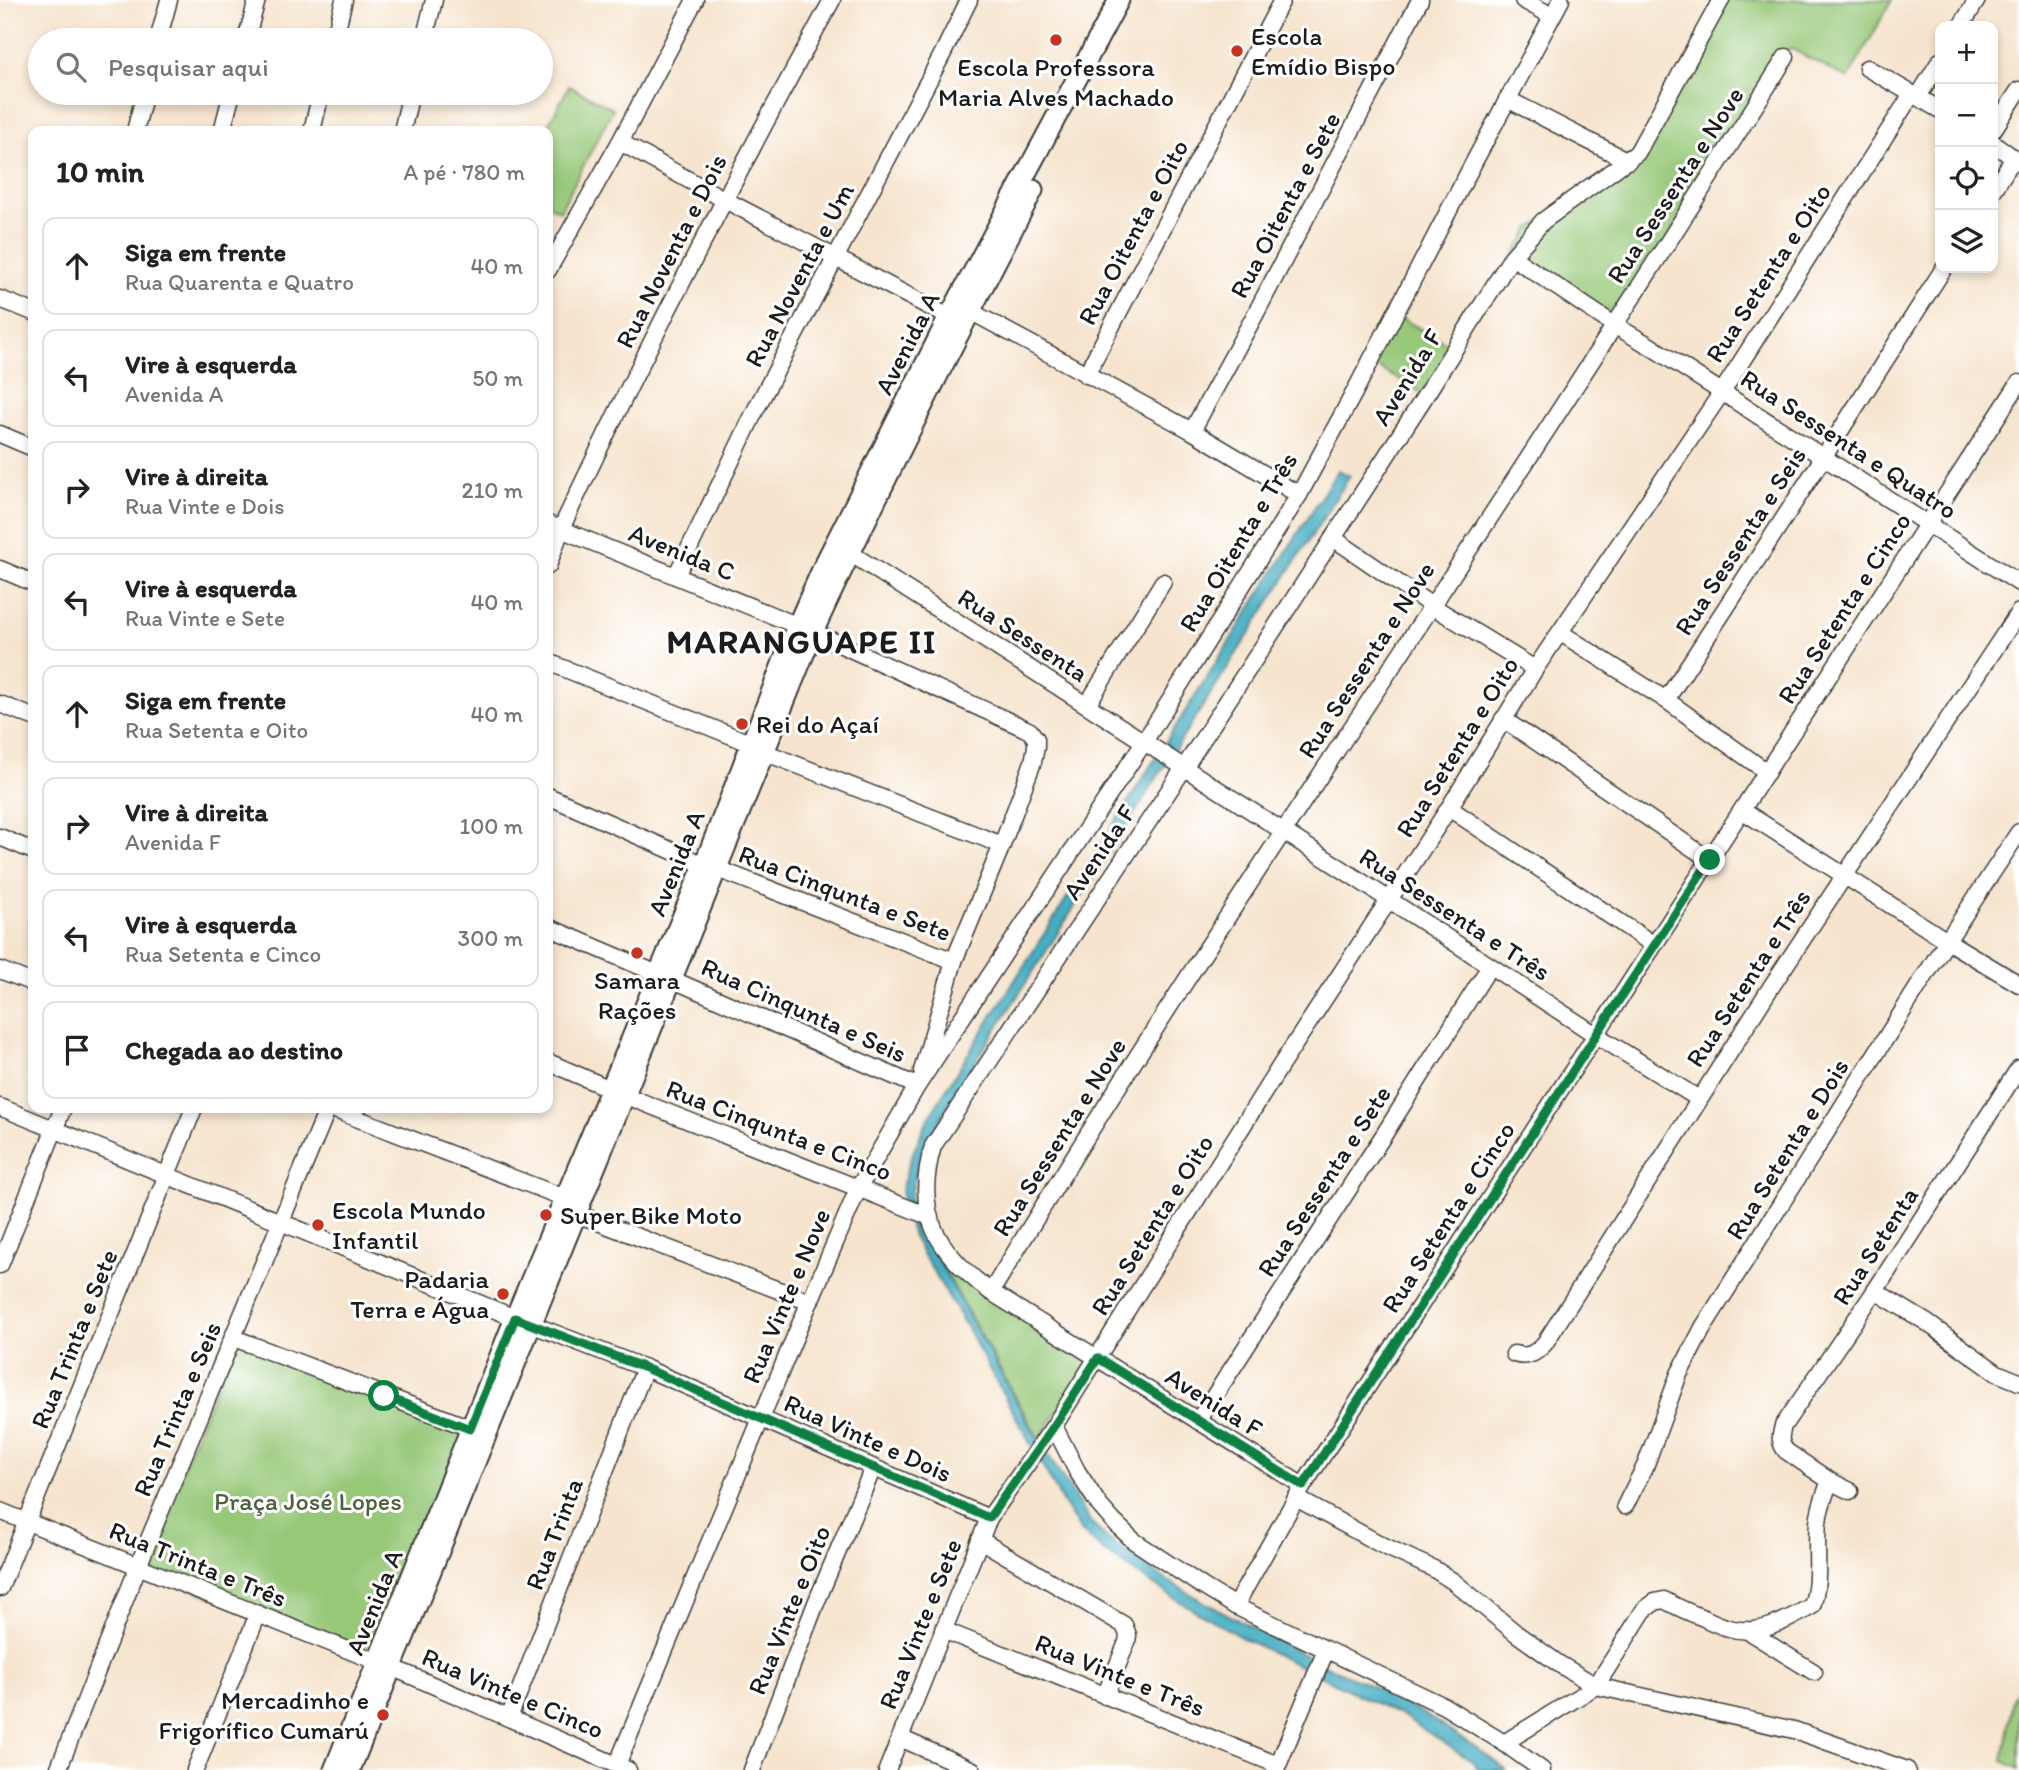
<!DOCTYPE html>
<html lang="pt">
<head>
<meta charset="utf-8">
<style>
	:root { --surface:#fff; --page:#f6f6f6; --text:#222; --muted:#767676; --line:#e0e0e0 }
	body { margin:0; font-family:Itim,sans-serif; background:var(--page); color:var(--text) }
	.controls { position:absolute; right:21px; top:21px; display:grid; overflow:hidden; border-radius:14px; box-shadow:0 4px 10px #0003 }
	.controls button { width:63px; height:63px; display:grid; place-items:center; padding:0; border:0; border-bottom:2px solid var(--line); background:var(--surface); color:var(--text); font:35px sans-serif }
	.stop { position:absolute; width:21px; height:21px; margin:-16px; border:5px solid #0b8043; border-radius:50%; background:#fff }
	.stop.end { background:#0b8043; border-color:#fff; box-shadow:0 2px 7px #0008 }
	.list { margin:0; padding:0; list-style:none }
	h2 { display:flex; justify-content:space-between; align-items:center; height:91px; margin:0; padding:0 28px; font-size:30px }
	h2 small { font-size:23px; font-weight:400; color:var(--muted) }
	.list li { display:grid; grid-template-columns:46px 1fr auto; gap:21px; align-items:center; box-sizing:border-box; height:98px; margin:0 14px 14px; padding:0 14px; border:2px solid var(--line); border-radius:14px }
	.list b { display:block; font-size:26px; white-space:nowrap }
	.list p { margin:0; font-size:23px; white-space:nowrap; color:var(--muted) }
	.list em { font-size:23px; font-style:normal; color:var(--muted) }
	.icon { flex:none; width:38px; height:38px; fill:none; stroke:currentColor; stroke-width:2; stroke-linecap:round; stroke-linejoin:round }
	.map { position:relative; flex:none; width:2019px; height:1770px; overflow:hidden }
	.search { position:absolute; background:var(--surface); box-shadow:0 4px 10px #0003; left:28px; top:28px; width:525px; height:77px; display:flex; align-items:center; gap:18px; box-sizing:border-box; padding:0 24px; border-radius:38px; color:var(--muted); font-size:26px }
	.panel { position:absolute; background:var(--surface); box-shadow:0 4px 10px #0003; left:28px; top:126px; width:525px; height:987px; border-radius:14px }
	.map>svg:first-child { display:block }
	.green { fill:#96c878; stroke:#59724a; stroke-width:2 }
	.water { fill:#44aec3; stroke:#306570; stroke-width:2 }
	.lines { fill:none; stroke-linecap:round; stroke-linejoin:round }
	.minor-casing { stroke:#3d3a37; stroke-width:19 }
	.major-casing { stroke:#3d3a37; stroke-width:23 }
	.minor { stroke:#fff; stroke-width:16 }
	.major { stroke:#fff; stroke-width:19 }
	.route { stroke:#0b8043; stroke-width:9 }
	.poi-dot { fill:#c8321e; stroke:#fff; stroke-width:2.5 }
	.labels { text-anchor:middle; stroke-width:6; stroke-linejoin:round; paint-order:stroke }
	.poi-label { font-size:26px; fill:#1c1c1c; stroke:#fff; text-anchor:start }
	.street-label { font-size:26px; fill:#1c1c1c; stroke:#fff }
	.park-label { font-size:26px; fill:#4d6141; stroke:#fff }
	.district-label { font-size:33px; font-weight:bold; letter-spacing:2px; fill:#1c1c1c; stroke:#fff }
</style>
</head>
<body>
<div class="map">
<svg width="2019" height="1770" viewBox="0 0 2019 1770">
	<rect width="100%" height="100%" fill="#fff"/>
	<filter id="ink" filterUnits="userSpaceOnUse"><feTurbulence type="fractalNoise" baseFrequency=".0143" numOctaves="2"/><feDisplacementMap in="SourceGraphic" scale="14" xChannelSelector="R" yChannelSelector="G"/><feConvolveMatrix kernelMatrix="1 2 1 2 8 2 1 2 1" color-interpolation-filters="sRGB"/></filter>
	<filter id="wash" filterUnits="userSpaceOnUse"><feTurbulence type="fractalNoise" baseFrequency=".00686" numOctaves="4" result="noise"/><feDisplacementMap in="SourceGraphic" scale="28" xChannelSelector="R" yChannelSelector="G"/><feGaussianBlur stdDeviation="1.57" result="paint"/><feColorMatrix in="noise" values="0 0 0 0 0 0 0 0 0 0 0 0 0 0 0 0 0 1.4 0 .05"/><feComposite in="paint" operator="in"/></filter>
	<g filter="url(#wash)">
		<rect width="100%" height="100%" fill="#f6e4ce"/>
		<!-- green -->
		<g class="green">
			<polygon points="1720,0 1892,0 1848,79 1790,48 1614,322 1513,256 1530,229 1634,157"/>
			<polygon points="569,86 613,109 560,211 548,205 548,131 545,131"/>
			<polygon points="1395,315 1455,348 1425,395 1370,363"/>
			<polygon points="935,1253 1092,1360 1039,1439"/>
			<polygon points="236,1337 472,1433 378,1662 141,1569"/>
			<polygon points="2019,1688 2019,1769 2003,1761 2013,1699"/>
		</g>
		<!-- water -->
		<polygon class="water" points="1338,470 1350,476 951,1100 922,1151 910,1197 915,1218 1027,1421 1090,1521 1104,1536 1157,1574 1206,1603 1328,1667 1395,1696 1474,1746 1506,1770 1479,1770 1473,1762 1404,1717 1246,1640 1175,1599 1102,1550 1081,1531 1063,1503 967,1328 913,1237 901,1191 910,1160 924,1127 946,1089"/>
	</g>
	<g filter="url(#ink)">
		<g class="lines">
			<defs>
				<g id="minor">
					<polyline points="1523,0 1552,16"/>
					<polyline points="1961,26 1977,0"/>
					<polyline points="158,40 169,0"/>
					<polyline points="246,40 257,0"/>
					<polyline points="334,40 344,0"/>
					<polyline points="424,40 434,0"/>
					<polyline points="1867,68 1940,110"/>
					<polyline points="1918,97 1940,61"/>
					<polyline points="1507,99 1628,161"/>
					<polyline points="1993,130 2019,90"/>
					<polyline points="135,131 145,93"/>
					<polyline points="222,131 232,93"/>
					<polyline points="312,131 321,93"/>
					<polyline points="402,131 411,93"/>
					<polyline points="620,142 725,200 949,317 970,311 1192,431 1299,495"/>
					<polyline points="1993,143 2019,162"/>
					<polyline points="1993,191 2013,159"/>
					<polyline points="1512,257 1614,325 1650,346 2019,583"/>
					<polyline points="548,270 620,142 695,0"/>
					<polyline points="0,299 33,312"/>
					<polyline points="1086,375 1282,0"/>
					<polyline points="1192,431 1256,313 1420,0"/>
					<polyline points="0,434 33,448"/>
					<polyline points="548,524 813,632 1024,728 1030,731 1036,739 1036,747 1033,762 1002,845 954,961 922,1071"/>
					<polyline points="1333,538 1432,606 1535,669"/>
					<polyline points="840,548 850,553 1345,871 1596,1035 1699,1099"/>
					<path d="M548 566 561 529C645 350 736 174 832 0"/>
					<polyline points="0,569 33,583"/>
					<polyline points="676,576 757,407 942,55 969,0"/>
					<polyline points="1561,633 1666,700 1767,772"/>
					<polyline points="548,662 752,744"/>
					<polyline points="1666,700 1823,458 1944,268"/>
					<polyline points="0,704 33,717"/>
					<polyline points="1087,705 1163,582"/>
					<polyline points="1503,719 1710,860"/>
					<polyline points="764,752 1002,845"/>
					<polyline points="548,796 704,865"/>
					<polyline points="1449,808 1654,945"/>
					<polyline points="1743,811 1947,941 2019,984"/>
					<polyline points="0,837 33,851"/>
					<polyline points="718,869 954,961"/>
					<polyline points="548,927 658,974"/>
					<polyline points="0,970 33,983"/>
					<polyline points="671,979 917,1086"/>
					<polyline points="548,1062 624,1095 928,1216"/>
					<polyline points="0,1107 515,1318 645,1368 989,1518"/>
					<polyline points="330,1108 565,1198"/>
					<polyline points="577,1214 810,1302"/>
					<polyline points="0,1265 63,1108"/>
					<polyline points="1875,1291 1926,1322 1997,1373 2019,1382"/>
					<path d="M991 1292C1130 1061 1281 835 1430 609 1550 426 1669 242 1786 57"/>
					<polyline points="234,1338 470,1428"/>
					<path d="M1514 1354C1528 1358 1535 1354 1545 1343L1771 987 2019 612"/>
					<polyline points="1198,1421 1385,1133 1490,966"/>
					<polyline points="1054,1426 1077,1471 1099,1505 1114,1522 1134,1541 1202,1586 1235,1606 1444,1706 1504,1743 1542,1770"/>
					<path d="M1303 1486 991 1292C937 1252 913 1214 933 1146L1184 768 1422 401 1512 257 1543 221 1637 153 1721 0"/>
					<path d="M1850 1491 1830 1481 1786 1451C1779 1442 1780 1437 1783 1426L1875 1291 2019 1068"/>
					<polyline points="1296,1498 1380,1544 1434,1569 1454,1582 1517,1634 1559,1664 1596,1686 1794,1730 1907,1770"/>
					<polyline points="1625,1506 1646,1464 1679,1374 1704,1326 1947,941 2019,832"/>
					<polyline points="0,1511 398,1670 628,1770"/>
					<polyline points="980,1540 1124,1625 1128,1635 1127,1642 1105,1696"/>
					<polyline points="0,1588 194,1108"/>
					<polyline points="1235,1606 1303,1486 2019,383"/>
					<polyline points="943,1630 1278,1765"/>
					<polyline points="1746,1630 1814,1672"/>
					<polyline points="509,1718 645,1368"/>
					<polyline points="900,1738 973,1770"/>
					<path d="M1504 1743 1596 1686 1644 1610 1655 1602 1664 1600C1677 1607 1690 1613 1704 1618 1712 1622 1721 1626 1729 1628 1758 1637 1788 1620 1812 1606 1821 1579 1815 1551 1818 1523 1819 1508 1825 1494 1830 1481"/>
					<polyline points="617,1765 799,1327 858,1189 917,1086 1144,742 1299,495 1355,391 1474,162 1561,0"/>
					<polyline points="58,1770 147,1544 328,1108"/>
					<polyline points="195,1770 258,1614"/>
					<polyline points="752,1770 816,1603 873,1468"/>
					<polyline points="887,1770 989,1518 1054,1426 1281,1065 1449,808 1535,669 1722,392 1912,94"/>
					<polyline points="1276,1770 1326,1650"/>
				</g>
				<g id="major">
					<polyline points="334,1770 515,1318 704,865 797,626 824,565 949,317 1119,0"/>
					<path d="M350 1770 813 632C882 483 957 336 1033 190"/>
				</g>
			</defs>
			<!-- minor casing -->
			<use href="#minor" class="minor-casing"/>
			<!-- major casing -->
			<use href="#major" class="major-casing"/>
			<!-- minor -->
			<use href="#minor" class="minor"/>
			<!-- major -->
			<use href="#major" class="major"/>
		</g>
	</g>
	<g class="lines" filter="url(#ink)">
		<!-- route -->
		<polyline class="route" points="384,1396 470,1429 515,1318 645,1368 989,1518 1054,1426 1098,1358 1303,1486 1710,860"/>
	</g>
	<!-- markers -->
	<g class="poi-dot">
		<circle cx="1056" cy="40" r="7"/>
		<circle cx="1237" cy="51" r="7"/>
		<circle cx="742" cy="724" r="7"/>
		<circle cx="637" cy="953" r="7"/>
		<circle cx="546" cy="1215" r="7"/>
		<circle cx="318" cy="1225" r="7"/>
		<circle cx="503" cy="1294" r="7"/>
		<circle cx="383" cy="1715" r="7"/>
	</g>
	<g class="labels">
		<!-- poi labels -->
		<g class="poi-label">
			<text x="1251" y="45">Escola<tspan x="1251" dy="30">Emídio Bispo</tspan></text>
			<text x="1056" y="76" text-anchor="middle">Escola Professora<tspan x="1056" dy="30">Maria Alves Machado</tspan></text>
			<text x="756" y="733">Rei do Açaí</text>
			<text x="637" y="989" text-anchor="middle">Samara<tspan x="637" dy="30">Rações</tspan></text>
			<text x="332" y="1219">Escola Mundo<tspan x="332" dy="30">Infantil</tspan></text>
			<text x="560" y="1224">Super Bike Moto</text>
			<text x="489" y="1288" text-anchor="end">Padaria<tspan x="489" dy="30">Terra e Água</tspan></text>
			<text x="369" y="1709" text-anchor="end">Mercadinho e<tspan x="369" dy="30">Frigorífico Cumarú</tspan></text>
		</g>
		<!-- street labels -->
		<g class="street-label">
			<text transform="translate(1675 185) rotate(-57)" y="9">Rua Sessenta e Nove</text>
			<text transform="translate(1285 205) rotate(-62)" y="9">Rua Oitenta e Sete</text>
			<text transform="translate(1133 232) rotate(-62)" y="9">Rua Oitenta e Oito</text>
			<text transform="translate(671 251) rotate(-63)" y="9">Rua Noventa e Dois</text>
			<text transform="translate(1768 273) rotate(-57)" y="9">Rua Setenta e Oito</text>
			<text transform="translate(799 275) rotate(-62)" y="9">Rua Noventa e Um</text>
			<text transform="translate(907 343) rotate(-63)" y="9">Avenida A</text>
			<text transform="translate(1407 377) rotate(-58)" y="9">Avenida F</text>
			<text transform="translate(1849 444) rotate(33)" y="9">Rua Sessenta e Quatro</text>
			<text transform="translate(1740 541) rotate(-57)" y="9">Rua Sessenta e Seis</text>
			<text transform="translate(1238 542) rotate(-59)" y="9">Rua Oitenta e Três</text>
			<text transform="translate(682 552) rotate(22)" y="9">Avenida C</text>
			<text transform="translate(1844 608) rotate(-57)" y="9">Rua Setenta e Cinco</text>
			<text transform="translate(1023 635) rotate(33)" y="9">Rua Sessenta</text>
			<text transform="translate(1366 660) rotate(-57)" y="9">Rua Sessenta e Nove</text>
			<text transform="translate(1457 747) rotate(-58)" y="9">Rua Setenta e Oito</text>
			<text transform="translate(1099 852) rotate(-56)" y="9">Avenida F</text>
			<text transform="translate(676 863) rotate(-68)" y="9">Avenida A</text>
			<text transform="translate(845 893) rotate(21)" y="9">Rua Cinqunta e Sete</text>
			<text transform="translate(1455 914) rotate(33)" y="9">Rua Sessenta e Três</text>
			<text transform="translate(1748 978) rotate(-57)" y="9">Rua Setenta e Três</text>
			<text transform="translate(804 1010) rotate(24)" y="9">Rua Cinqunta e Seis</text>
			<text transform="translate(779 1130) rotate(21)" y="9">Rua Cinqunta e Cinco</text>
			<text transform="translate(1059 1137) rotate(-58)" y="9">Rua Sessenta e Nove</text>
			<text transform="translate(1787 1149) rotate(-58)" y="9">Rua Setenta e Dois</text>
			<text transform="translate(1324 1181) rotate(-57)" y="9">Rua Sessenta e Sete</text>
			<text transform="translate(1448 1217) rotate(-57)" y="9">Rua Setenta e Cinco</text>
			<text transform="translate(1152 1225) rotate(-58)" y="9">Rua Setenta e Oito</text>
			<text transform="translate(1875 1246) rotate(-57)" y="9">Rua Setenta</text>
			<text transform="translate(786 1296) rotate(-67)" y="9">Rua Vinte e Nove</text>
			<text transform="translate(74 1339) rotate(-68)" y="9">Rua Trinta e Sete</text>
			<text transform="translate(1214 1402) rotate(32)" y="9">Avenida F</text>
			<text transform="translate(177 1409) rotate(-67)" y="9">Rua Trinta e Seis</text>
			<text transform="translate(868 1438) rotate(24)" y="9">Rua Vinte e Dois</text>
			<text transform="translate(554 1534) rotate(-69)" y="9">Rua Trinta</text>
			<text transform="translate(198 1564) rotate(22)" y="9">Rua Trinta e Três</text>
			<text transform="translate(374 1602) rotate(-68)" y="9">Avenida A</text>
			<text transform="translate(789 1610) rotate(-68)" y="9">Rua Vinte e Oito</text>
			<text transform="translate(920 1624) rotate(-68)" y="9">Rua Vinte e Sete</text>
			<text transform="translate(1120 1675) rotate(22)" y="9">Rua Vinte e Três</text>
			<text transform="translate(513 1693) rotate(23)" y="9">Rua Vinte e Cinco</text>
		</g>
		<!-- park labels -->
		<g class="park-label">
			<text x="308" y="1510">Praça José Lopes</text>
		</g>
		<!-- district labels -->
		<g class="district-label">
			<text x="802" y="653">MARANGUAPE II</text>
		</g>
	</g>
</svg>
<div class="controls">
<button>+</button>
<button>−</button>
<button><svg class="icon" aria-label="locate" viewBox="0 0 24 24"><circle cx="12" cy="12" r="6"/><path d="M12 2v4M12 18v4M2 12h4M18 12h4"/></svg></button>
<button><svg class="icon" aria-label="layers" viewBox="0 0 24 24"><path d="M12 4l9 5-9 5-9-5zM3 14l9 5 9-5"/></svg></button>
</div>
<div class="stop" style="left:384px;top:1396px"></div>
<div class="stop end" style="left:1710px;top:860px"></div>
<div class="search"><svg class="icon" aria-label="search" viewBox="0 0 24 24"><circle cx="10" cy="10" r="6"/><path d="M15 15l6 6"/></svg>Pesquisar aqui</div>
<section class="panel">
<h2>10 min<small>A pé · 780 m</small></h2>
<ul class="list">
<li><svg class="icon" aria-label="ahead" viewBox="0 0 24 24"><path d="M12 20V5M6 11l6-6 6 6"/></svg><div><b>Siga em frente</b><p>Rua Quarenta e Quatro</p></div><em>40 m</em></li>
<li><svg class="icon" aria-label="left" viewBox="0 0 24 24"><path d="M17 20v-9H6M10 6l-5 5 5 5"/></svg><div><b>Vire à esquerda</b><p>Avenida A</p></div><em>50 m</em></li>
<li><svg class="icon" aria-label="right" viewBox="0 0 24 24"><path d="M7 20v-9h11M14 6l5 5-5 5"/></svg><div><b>Vire à direita</b><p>Rua Vinte e Dois</p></div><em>210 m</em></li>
<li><svg class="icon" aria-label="left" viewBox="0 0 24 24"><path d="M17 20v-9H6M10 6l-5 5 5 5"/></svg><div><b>Vire à esquerda</b><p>Rua Vinte e Sete</p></div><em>40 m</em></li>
<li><svg class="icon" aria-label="ahead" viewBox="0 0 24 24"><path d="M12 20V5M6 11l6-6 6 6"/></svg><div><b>Siga em frente</b><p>Rua Setenta e Oito</p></div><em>40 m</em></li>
<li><svg class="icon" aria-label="right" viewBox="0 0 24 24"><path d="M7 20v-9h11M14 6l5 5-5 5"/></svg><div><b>Vire à direita</b><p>Avenida F</p></div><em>100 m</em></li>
<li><svg class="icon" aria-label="left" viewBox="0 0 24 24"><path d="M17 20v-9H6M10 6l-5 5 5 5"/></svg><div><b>Vire à esquerda</b><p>Rua Setenta e Cinco</p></div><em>300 m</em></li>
<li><svg class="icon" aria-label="arrive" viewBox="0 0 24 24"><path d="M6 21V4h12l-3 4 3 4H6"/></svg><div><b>Chegada ao destino</b></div></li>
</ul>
</section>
</div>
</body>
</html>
